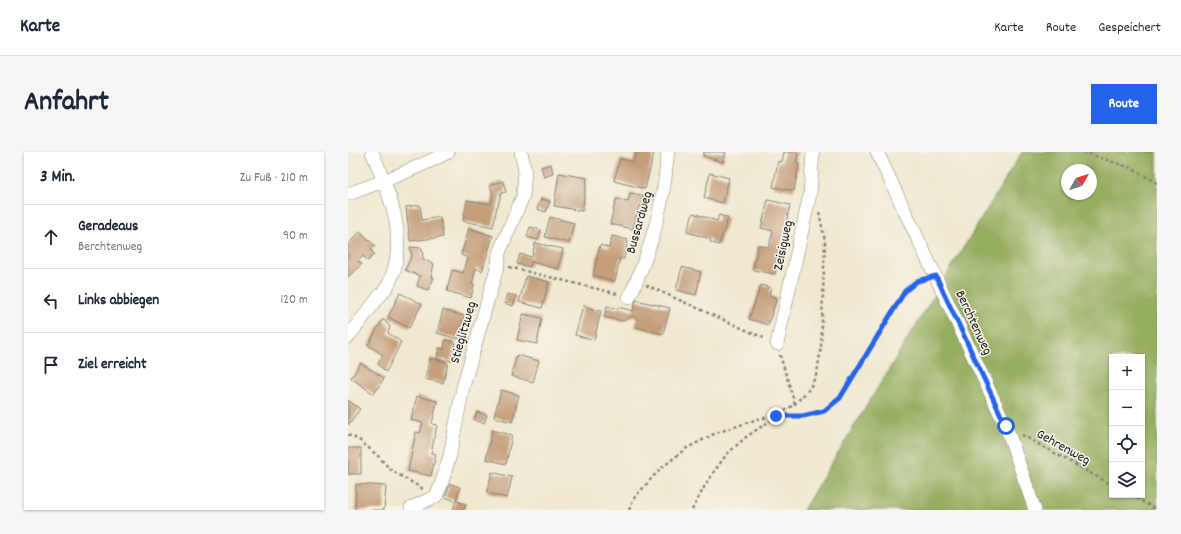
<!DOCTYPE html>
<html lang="de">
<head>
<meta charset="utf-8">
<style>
	:root { --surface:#fff; --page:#f6f6f7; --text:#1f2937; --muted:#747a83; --line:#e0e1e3; --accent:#2563eb }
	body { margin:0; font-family:Dekko,sans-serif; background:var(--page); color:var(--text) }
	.controls { position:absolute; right:12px; bottom:12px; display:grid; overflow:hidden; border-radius:0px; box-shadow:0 1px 3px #0004 }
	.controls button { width:36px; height:36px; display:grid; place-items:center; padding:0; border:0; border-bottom:1px solid var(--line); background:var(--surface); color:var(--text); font:20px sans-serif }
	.compass { position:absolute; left:713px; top:12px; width:36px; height:36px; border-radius:50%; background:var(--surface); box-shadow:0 1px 3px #0004; rotate:51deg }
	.stop { position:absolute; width:12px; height:12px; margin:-9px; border:3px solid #2563eb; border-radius:50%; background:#fff }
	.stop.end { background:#2563eb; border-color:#fff; box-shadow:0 1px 4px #0008 }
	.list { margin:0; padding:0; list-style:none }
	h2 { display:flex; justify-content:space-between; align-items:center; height:52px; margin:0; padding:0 16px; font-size:17px }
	h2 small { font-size:13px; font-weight:400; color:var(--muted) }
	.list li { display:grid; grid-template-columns:26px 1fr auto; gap:12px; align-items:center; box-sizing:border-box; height:64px; padding:0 16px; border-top:1px solid var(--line) }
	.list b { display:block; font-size:15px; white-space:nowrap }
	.list p { margin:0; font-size:13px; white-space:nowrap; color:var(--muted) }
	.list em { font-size:13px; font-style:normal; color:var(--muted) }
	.icon { flex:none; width:22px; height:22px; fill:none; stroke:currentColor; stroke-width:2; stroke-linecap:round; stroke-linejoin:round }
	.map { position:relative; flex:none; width:809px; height:358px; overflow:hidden; border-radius:0px }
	header { display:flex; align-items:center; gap:24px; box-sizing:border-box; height:56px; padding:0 20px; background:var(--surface); border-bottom:1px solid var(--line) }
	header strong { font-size:19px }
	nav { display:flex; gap:22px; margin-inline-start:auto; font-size:14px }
	.intro { display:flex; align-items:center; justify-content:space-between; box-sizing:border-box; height:96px; padding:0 24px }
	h1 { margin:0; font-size:28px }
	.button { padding:10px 18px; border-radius:0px; background:var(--accent); color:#fff; font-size:14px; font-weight:700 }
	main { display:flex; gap:24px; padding:0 24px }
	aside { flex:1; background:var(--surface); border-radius:0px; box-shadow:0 1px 3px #0004 }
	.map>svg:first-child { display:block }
	.forest { fill:#96ae60; stroke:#59653e; fill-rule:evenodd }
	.building { fill:#c59e7a }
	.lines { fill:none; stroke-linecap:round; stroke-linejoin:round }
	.minor-casing { stroke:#868276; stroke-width:14 }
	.path { stroke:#868276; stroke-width:2.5; stroke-dasharray:3 3; stroke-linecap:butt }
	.minor { stroke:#fff; stroke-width:13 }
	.route { stroke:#2563eb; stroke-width:5 }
	.labels { text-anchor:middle; stroke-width:3; stroke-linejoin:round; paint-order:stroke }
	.street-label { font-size:14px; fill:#1c1c1c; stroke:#f7f3e8 }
</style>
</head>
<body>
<header>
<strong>Karte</strong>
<nav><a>Karte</a><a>Route</a><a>Gespeichert</a></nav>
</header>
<div class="intro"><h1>Anfahrt</h1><a class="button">Route</a></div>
<main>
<aside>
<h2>3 Min.<small>Zu Fuß · 210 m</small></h2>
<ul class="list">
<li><svg class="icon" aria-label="ahead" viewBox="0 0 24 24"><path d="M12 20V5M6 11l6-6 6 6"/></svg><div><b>Geradeaus</b><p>Berchtenweg</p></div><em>90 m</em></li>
<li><svg class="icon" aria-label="left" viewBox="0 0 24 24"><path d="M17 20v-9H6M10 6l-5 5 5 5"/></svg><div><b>Links abbiegen</b></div><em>120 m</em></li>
<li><svg class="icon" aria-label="arrive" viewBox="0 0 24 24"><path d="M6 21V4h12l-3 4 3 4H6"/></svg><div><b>Ziel erreicht</b></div></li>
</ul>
</aside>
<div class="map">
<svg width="809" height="358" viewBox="0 0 809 358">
	<rect width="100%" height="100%" fill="#f7f3e8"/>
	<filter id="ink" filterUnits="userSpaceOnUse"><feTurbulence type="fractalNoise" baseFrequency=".025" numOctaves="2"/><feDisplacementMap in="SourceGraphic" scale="8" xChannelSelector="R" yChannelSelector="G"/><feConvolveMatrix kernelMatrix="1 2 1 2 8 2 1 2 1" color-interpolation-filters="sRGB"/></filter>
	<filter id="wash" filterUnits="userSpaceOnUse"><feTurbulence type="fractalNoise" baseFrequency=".012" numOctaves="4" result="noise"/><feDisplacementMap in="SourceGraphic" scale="16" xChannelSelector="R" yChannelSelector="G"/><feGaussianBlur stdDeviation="0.9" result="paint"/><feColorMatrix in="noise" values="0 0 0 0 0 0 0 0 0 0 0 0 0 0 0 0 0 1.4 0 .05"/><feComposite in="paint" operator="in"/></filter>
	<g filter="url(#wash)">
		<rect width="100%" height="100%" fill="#f0e8cf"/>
		<!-- forest -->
		<path class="forest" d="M674 0H809V358H455ZM719 18H743V42H719ZM764 205H794V343H764Z"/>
		<g id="blocks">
			<!-- building -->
			<g class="building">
				<polygon points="288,0 306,0 297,37 266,29 272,7 285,10"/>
				<polygon points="356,0 378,0 375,10 355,4"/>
				<polygon points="436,0 450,0 448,11 451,11 446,39 425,35 430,9 434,10"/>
				<polygon points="203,12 205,22 196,25 193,15"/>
				<polygon points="211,21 239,26 234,59 206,54"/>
				<polygon points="362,21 381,26 375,51 356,46"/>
				<polygon points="155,29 158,40 153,41 150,54 149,54 145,75 115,69 119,48 143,52 145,43 142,33"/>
				<polygon points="282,41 297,44 294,54 291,54 285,77 262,72 268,47 280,50"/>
				<polygon points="193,47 202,49 198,60 189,57"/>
				<polygon points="420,48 442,53 427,122 405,118 410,93 421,95 425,79 413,76"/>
				<polygon points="72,53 74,68 92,65 95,85 62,89 58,55"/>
				<polygon points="345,61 369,69 371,63 380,66 371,93 362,90 363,87 339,80"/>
				<polygon points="202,65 226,71 221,91 197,85"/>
				<polygon points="182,75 193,78 190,88 179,85"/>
				<polygon points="121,76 145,84 134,119 128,116 124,132 126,132 123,146 99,139 104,118 115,121 120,106 113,103"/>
				<polygon points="12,79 27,94 23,98 26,102 20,109 15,104 10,109 14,112 0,125 0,93"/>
				<polygon points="264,84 280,88 276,107 272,106 267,129 245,123 252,93 261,96"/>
				<polygon points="187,91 215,97 210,117 183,110 182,115 169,112 172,102 184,105"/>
				<polygon points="62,95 74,96 75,107 86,112 83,125 86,126 80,138 69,134 72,124 57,118 64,103"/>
				<polygon points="334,115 353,120 348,143 328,138"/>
				<polygon points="178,124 201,130 194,156 171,150"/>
				<polygon points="413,133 423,136 421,143 429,146 420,173 401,167"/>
				<polygon points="52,141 74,152 61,176 40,165"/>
				<polygon points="159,142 168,144 165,154 156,151"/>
				<polygon points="288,148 322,156 315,182 287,175 289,167 285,164 275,169 256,165 259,154 270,157 270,155 285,159"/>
				<polygon points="235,154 253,159 246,188 227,183"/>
				<polygon points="95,158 116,164 110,187 89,181"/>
				<polygon points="175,162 194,166 189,192 169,188"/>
				<polygon points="35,167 42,175 40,181 53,190 38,220 30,212 35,203 20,193"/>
				<polygon points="97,188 107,190 103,209 89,207 91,196 96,197"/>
				<polygon points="169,203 191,209 185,230 163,224"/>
				<polygon points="82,206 100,211 95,231 77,227"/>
				<polygon points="13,211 36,226 26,242 3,226"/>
				<polygon points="153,238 171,243 164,270 146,265"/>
				<polygon points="69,244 89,249 84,272 89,273 83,301 88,302 83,324 60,319 68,280 72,281 75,271 63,268"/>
				<polygon points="0,248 12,257 0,273"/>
				<polygon points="129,260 139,263 136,271 126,268"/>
				<polygon points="144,278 164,283 158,312 138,307"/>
				<rect x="0" y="296" width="13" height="26"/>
				<polygon points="144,320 164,325 159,346 139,341"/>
				<polygon points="8,332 38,334 36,358 7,358"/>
				<polygon points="102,332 112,335 108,349 97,345"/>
				<polygon points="108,349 118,352 116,358 105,358"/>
			</g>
		</g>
	</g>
	<g filter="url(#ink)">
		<use href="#blocks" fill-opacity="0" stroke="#868276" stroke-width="1"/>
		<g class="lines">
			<defs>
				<g id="minor">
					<polyline points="529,0 658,274 687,358"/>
					<path d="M0 42C34 30 68 17 100 0"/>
					<path d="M281 146C297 112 310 71 316 34 318 23 318 11 320 0"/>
					<path d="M0 185C10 172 20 159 30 146 34 141 40 135 42 129 61 85 41 40 24 0"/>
					<polyline points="429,192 462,42 465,0"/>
					<polyline points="63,356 88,344 93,333 102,303 115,235 150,112 151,101 175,44 177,19 173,0"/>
				</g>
			</defs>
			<!-- minor casing -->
			<use href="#minor" class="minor-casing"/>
			<!-- path -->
			<g class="path">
				<polyline points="735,0 783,16 809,31"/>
				<polyline points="161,115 270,142"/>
				<polyline points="298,133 418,187"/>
				<polyline points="432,203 447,252"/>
				<polyline points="0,283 10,287 30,304 43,318 75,337"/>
				<polyline points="674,283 764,333"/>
				<polyline points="783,343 809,358"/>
				<polyline points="281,358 287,345 311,318 337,297 368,281 410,267 428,264 455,264 476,259 492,246 557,139 569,129 575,127"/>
				<polyline points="344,358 360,328 378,303 398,285 447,252 462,236 469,221 473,196 477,89 471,60"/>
			</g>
			<!-- minor -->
			<use href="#minor" class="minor"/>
		</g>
	</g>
	<g class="lines" filter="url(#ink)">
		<!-- route -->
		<polyline class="route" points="428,264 455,264 476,259 492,246 557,139 569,129 588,124 658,274"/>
	</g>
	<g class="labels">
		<!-- street labels -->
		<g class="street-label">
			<text transform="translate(290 70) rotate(-74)" y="5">Bussardweg</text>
			<text transform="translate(434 93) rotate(-78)" y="5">Zeisigweg</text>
			<text transform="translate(627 170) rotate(65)" y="5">Berchtenweg</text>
			<text transform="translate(114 180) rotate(-74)" y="5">Stieglitzweg</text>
			<text transform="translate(716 294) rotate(29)" y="5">Gehrenweg</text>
		</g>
	</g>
</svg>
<div class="controls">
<button>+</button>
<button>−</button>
<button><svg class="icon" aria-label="locate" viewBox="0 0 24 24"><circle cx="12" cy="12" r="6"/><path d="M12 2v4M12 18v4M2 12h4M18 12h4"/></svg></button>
<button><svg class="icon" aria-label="layers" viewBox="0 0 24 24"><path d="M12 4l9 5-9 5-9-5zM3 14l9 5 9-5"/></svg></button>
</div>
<svg class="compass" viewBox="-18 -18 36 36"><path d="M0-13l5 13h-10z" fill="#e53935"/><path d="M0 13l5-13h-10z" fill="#747a83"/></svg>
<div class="stop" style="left:658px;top:274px"></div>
<div class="stop end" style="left:428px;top:264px"></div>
</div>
</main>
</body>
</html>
